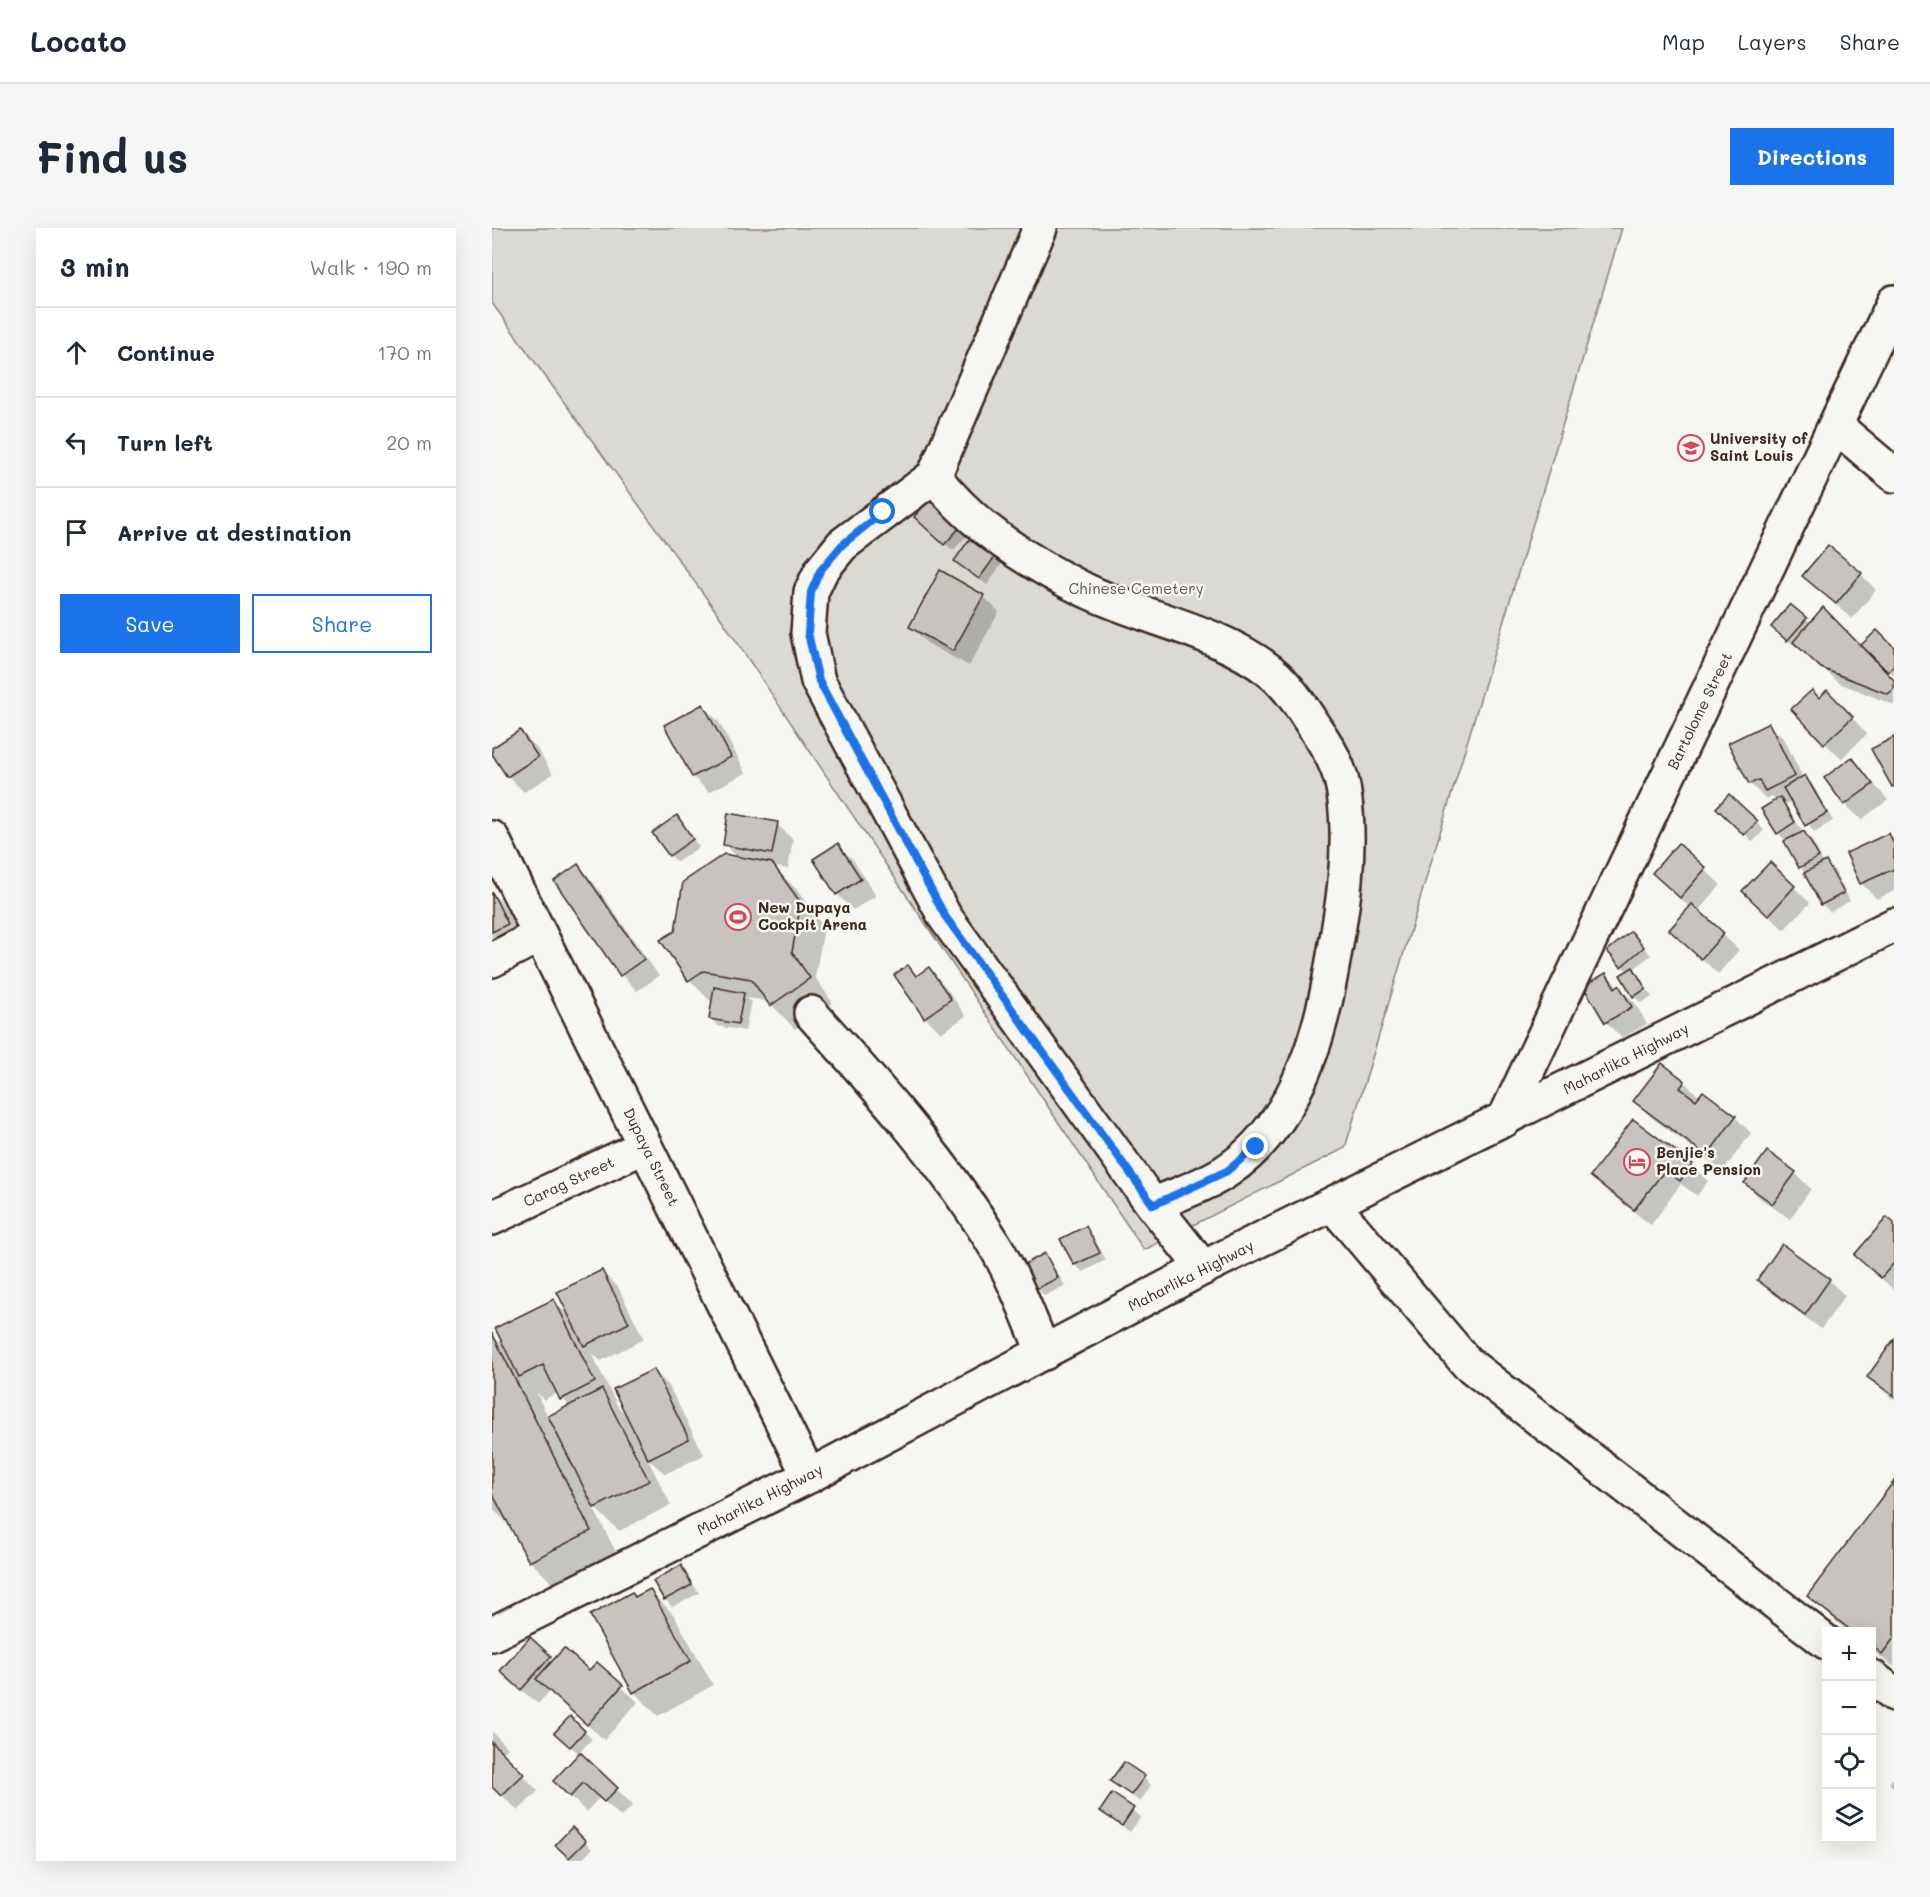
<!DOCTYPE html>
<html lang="en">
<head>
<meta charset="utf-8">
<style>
	:root { --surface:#fff; --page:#f6f6f7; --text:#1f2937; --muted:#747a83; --line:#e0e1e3; --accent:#1a73e8 }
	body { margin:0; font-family:Mali,sans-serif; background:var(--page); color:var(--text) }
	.controls { position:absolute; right:18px; bottom:18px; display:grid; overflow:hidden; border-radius:0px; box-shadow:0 6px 24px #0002 }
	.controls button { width:54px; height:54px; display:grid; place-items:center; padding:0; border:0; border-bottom:2px solid var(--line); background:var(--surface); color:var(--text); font:30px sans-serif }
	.stop { position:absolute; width:18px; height:18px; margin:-14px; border:4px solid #1a73e8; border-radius:50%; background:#fff }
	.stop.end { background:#1a73e8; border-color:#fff; box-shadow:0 2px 6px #0008 }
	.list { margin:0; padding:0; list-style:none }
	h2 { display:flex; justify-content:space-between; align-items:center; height:78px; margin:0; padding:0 24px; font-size:26px }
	h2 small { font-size:20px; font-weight:400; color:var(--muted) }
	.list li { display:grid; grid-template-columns:39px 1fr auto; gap:18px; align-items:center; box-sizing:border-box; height:90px; padding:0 24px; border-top:2px solid var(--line) }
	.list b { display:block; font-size:22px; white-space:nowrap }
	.list em { font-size:20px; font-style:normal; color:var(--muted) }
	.actions { display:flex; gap:12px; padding:18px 24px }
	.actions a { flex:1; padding:14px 0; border:2px solid var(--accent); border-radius:0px; text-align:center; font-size:21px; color:var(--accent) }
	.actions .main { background:var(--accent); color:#fff }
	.icon { flex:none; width:33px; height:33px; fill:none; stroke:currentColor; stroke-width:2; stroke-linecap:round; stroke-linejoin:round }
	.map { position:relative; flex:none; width:1402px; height:1633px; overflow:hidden; border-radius:0px }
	header { display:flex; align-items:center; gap:36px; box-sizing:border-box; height:84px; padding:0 30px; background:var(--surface); border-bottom:2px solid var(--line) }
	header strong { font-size:28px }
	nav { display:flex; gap:33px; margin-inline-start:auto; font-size:21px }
	.intro { display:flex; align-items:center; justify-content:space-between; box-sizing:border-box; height:144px; padding:0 36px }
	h1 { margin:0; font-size:42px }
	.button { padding:15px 27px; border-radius:0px; background:var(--accent); color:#fff; font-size:21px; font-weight:700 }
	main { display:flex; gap:36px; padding:0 36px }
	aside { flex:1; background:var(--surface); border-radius:0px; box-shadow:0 6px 24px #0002 }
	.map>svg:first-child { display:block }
	.green { fill:#dad9d3; stroke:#8a8278; stroke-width:1.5 }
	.shadow { fill:#0003; fill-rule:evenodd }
	.building { fill:#c8c3be; stroke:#3b2a1e; stroke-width:1.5 }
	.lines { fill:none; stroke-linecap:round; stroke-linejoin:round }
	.minor-casing { stroke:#3b2a1e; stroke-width:38 }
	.highway-casing { stroke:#3b2a1e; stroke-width:38 }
	.minor { stroke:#f6f6f2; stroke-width:33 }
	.highway { stroke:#f6f6f2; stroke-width:33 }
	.route { stroke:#1a73e8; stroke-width:8 }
	.labels { text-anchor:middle; stroke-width:5; stroke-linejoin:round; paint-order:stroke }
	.poi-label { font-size:15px; font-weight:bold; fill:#3b2a1e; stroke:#f6f6f2; text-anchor:start }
	.park-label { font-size:15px; fill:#63564b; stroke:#f6f6f2 }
	.street-label { font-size:15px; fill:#3b2a1e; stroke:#f6f6f2 }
</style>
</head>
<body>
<header>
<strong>Locato</strong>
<nav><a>Map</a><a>Layers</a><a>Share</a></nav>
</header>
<div class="intro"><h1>Find us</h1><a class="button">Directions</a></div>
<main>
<aside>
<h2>3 min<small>Walk · 190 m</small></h2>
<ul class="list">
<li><svg class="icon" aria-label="ahead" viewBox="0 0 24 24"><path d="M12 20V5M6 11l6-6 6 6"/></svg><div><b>Continue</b></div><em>170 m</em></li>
<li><svg class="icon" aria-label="left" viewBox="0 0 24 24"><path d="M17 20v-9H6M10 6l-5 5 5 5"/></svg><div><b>Turn left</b></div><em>20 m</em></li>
<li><svg class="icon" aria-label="arrive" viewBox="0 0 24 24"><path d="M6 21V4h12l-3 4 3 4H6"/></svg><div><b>Arrive at destination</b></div></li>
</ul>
<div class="actions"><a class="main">Save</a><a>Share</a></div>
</aside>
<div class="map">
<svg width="1402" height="1633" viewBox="0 0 1402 1633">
	<rect width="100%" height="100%" fill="#f6f6f2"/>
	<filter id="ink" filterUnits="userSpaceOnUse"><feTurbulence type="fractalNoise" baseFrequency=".0167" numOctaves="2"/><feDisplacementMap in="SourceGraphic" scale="12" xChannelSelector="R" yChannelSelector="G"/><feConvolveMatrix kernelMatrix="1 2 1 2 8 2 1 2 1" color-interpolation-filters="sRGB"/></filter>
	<g filter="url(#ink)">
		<!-- green -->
		<polygon class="green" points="0,0 1130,0 853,920 652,1022 226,386 0,75"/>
		<!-- shadow -->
		<g class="shadow">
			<polygon points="440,271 477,305 461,323 431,296"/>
			<polygon points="484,304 515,328 495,357 464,333"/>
			<polygon points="1369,346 1384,362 1360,391 1312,348"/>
			<polygon points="491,368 507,384 477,438 435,415 419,399"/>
			<polygon points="1331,381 1402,454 1402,477 1347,455 1306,417 1304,419 1288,406 1314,391 1319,395"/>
			<polygon points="1385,404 1402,421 1402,447 1371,417"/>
			<polygon points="1328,471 1351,480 1375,506 1349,531 1333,515"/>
			<polygon points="211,478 227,494 254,545 217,564 201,549 174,497"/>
			<polygon points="1277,497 1293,512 1311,550 1320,556 1341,593 1322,604 1300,573 1293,577 1310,602 1303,607 1304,609 1312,604 1320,612 1332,636 1342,642 1358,673 1338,684 1330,676 1294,613 1286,605 1285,573 1280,568 1274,571 1258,556"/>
			<polygon points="28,504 44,519 61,546 32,564 16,548 0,523"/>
			<polygon points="1360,531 1396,572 1369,592 1353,576"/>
			<polygon points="1237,568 1272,602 1261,614 1226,580"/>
			<polygon points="185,589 207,619 185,634 178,627"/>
			<polygon points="285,596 301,612 296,641 281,638 304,661 332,700 323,749 341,775 303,801 276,773 254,770 259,774 253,803 226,798 219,791 221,776 198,752 170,713 184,703 246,630 233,616"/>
			<polygon points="1397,607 1402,612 1402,663 1385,671 1369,655"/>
			<polygon points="346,617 362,633 384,668 361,682 345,666 323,631"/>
			<polygon points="1186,617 1229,657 1206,683 1247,722 1226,746 1179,702 1198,680 1162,645"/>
			<polygon points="1278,636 1318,675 1292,702 1268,679"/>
			<polygon points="86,638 101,654 167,748 145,763 130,747 64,653"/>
			<polygon points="0,665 15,680 30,712 0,727"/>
			<polygon points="1146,713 1159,727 1142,741 1160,769 1149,775 1142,768 1136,744 1130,738"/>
			<polygon points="416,739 426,749 436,741 452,757 474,788 449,805 433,789"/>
			<polygon points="1114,746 1143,775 1155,796 1130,810 1114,794"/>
			<polygon points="1192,854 1208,869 1211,865 1243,889 1259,905 1231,943 1159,889 1143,873"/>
			<polygon points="1200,937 1216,953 1205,968 1189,956 1159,997 1116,964 1100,948"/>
			<polygon points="1303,945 1319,961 1298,991 1269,971 1253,955"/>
			<polygon points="1395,991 1402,997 1402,1062 1364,1027"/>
			<polygon points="594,1000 601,1008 614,1032 591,1044 583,1037 570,1012"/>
			<polygon points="1291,1019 1337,1052 1353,1068 1329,1101 1283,1067 1267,1051"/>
			<polygon points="553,1027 560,1035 573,1058 552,1068 545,1060"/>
			<path d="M110 1044 126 1059 152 1111 109 1133 99 1124 126 1179 135 1187 162 1142 177 1158 212 1227 173 1246 155 1230 179 1277 127 1303 100 1277 129 1334 69 1364 38 1333 21 1301 0 1280V1107L14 1120 62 1073 79 1090ZM44 1164 52 1172 66 1164 77 1178 56 1189Z"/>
			<polygon points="1402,1114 1402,1172 1377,1149"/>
			<polygon points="1402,1256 1402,1439 1380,1422 1380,1404 1356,1404 1317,1368"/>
			<polygon points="189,1339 207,1365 180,1379 173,1371"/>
			<polygon points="158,1363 182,1387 221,1457 166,1488 142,1464 140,1366 145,1370"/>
			<polygon points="39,1412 62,1433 97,1444 105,1436 146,1474 112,1512 58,1463 46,1476 26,1459"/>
			<polygon points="78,1490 100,1511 87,1525 141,1577 129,1589 108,1569 94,1584 63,1553 88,1527 64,1505"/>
			<polygon points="0,1503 16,1520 10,1526 46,1563 26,1583 0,1557"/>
			<polygon points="1402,1549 1402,1560 1397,1555"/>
			<polygon points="652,1550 659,1557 648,1574 620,1553"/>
			<polygon points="621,1568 649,1589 638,1604 610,1583"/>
			<polygon points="80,1601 100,1621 89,1633 82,1633 65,1617"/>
		</g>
		<!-- building -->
		<g class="building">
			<polygon points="440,269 470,297 452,317 422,289"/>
			<polygon points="484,302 509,320 487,351 462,333"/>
			<polygon points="1336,317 1370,345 1344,376 1310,348"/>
			<polygon points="448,342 492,367 461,423 417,399"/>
			<polygon points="1298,376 1315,390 1295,413 1279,399"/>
			<polygon points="1331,379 1402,452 1402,461 1396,466 1329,440 1301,414"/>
			<polygon points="1385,402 1402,419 1402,438 1396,444 1369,417"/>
			<polygon points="1320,462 1327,470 1335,462 1361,489 1332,516 1299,481"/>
			<polygon points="211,476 239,529 200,549 172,497"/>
			<polygon points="1277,495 1303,548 1273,563 1267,552 1257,556 1236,515"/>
			<polygon points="28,502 46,529 15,549 0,526 0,520"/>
			<polygon points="1402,509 1402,558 1400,559 1379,521"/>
			<polygon points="1360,529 1381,556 1352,577 1332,550"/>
			<polygon points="1313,547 1335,585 1313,598 1291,560"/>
			<polygon points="1237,566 1266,593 1252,607 1224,580"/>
			<polygon points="1288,569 1303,594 1285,606 1269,581"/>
			<polygon points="236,585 286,594 280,626 231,617"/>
			<polygon points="185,587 201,611 177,628 160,605"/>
			<polygon points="1312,603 1327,629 1307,640 1292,613"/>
			<polygon points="1397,605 1402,616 1402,641 1368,656 1354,625"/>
			<polygon points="346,615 369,651 344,667 321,631"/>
			<polygon points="1186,615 1214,640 1188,670 1160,645"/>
			<polygon points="232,626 280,635 309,675 300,724 318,750 278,778 259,751 211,743 196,753 168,712 183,703 191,654"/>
			<polygon points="1334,633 1352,665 1329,677 1312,645"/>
			<polygon points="1278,634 1303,658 1276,688 1250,663"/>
			<polygon points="86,636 152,731 128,748 62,653"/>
			<polygon points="0,664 16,696 0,704"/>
			<polygon points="1200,676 1232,705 1209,731 1177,702"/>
			<polygon points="1139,703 1152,719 1129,739 1115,723"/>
			<polygon points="416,737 424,748 437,739 459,771 432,790 402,747"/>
			<polygon points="1141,739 1154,761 1141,769 1128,747"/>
			<polygon points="1114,745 1123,760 1127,757 1140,779 1113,795 1091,758"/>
			<polygon points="222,759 252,765 246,796 217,791"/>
			<polygon points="1170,835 1193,853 1188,860 1204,872 1211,863 1244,888 1215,928 1141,873"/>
			<polygon points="1141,891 1201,936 1188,953 1173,942 1142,982 1098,948"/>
			<polygon points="1275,923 1304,944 1281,976 1252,955"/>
			<polygon points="1395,989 1402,995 1402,1035 1389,1050 1362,1027"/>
			<polygon points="594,998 608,1025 582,1037 568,1011"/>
			<polygon points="1290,1016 1338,1051 1313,1087 1265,1052"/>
			<polygon points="553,1025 566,1050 544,1061 531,1037"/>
			<polygon points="110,1042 137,1095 92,1118 65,1064"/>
			<polygon points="62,1071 103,1154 68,1172 51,1137 27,1149 3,1100"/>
			<polygon points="0,1105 99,1303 37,1334 0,1265"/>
			<polygon points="1402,1111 1402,1168 1375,1149"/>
			<polygon points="162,1141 197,1211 156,1231 121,1161"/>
			<polygon points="110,1161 157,1253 102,1280 56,1188"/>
			<polygon points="1402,1253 1402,1410 1390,1426 1380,1418 1380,1404 1361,1404 1315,1368"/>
			<polygon points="189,1337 200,1357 172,1372 161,1353"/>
			<polygon points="158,1361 199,1433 141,1465 98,1387 140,1364 143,1369"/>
			<polygon points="38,1409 59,1428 29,1462 8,1443"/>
			<polygon points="72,1420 97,1442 105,1434 131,1457 95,1497 44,1451"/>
			<polygon points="78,1488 93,1503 78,1519 62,1505"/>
			<polygon points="0,1514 32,1546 9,1568 0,1559"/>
			<polygon points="88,1524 126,1560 112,1574 91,1555 78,1569 61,1553"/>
			<polygon points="632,1534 653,1548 639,1567 618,1553"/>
			<polygon points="620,1565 642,1580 630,1598 608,1583"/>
			<polygon points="80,1599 94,1613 77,1630 63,1617"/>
		</g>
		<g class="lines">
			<defs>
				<g id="minor">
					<polyline points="1344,198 1402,247"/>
					<polyline points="442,248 548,0"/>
					<polyline points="0,610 317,1248"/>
					<polyline points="0,732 48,707"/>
					<path d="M319 785C386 860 453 934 505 1021 524 1053 537 1091 552 1125"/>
					<polyline points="1012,892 1402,74"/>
					<path d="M661 977C685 966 715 957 736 942 798 900 825 821 838 750 849 690 861 627 852 565 849 541 837 520 823 500 811 481 796 457 778 443 725 402 653 391 593 362 536 334 481 299 442 248L350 317 329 343 319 364 316 405 326 453 453 689 661 977 711 1040"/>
					<polyline points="841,977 975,1135 1334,1414"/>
					<polyline points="0,990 153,918"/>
					<polyline points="1380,1449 1402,1466"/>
				</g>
				<polyline id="highway" points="0,1406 317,1248 711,1040 1402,697"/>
			</defs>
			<!-- minor casing -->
			<use href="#minor" class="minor-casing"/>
			<!-- highway casing -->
			<use href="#highway" class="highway-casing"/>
			<!-- minor -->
			<use href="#minor" class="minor"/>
			<!-- highway -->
			<use href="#highway" class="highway"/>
		</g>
	</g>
	<g class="lines" filter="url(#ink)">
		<!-- route -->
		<polyline class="route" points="391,284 350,317 328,343 319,364 316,405 327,453 453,688 661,977 735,943 764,919"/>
	</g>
	<!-- icons -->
	<defs>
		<symbol id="university-ring" viewBox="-11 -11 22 22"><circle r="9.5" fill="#f6f6f2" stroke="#d1495b" stroke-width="1.5"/><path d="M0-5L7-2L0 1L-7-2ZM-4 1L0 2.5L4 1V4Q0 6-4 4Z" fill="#d1495b"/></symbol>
		<symbol id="stadium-ring" viewBox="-11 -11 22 22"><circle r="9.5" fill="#f6f6f2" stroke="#d1495b" stroke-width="1.5"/><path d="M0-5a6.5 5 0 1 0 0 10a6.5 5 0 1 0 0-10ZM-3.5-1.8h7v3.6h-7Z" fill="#d1495b"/></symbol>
		<symbol id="hotel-ring" viewBox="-11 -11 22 22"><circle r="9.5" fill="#f6f6f2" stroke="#d1495b" stroke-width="1.5"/><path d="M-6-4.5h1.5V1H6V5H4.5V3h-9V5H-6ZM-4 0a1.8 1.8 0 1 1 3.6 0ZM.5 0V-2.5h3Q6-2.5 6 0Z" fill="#d1495b"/></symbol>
	</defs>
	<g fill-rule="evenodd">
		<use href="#university-ring" x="1184" y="205" width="30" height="30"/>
		<use href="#stadium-ring" x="231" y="674" width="30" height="30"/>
		<use href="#hotel-ring" x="1130" y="919" width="30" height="30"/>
	</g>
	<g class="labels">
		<!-- poi labels -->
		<g class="poi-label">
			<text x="1218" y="216">University of<tspan x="1218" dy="17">Saint Louis</tspan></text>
			<text x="266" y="685">New Dupaya<tspan x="266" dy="17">Cockpit Arena</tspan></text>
			<text x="1164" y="930">Benjie's<tspan x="1164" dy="17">Place Pension</tspan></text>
		</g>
		<!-- park labels -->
		<g class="park-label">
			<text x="644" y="366">Chinese Cemetery</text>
		</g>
		<!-- street labels -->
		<g class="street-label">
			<text transform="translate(1208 483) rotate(-64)" y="5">Bartolome Street</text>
			<text transform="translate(1134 831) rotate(-27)" y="5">Maharlika Highway</text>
			<text transform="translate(159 929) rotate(64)" y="5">Dupaya Street</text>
			<text transform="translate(77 954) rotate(-25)" y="5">Carag Street</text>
			<text transform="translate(699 1048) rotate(-27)" y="5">Maharlika Highway</text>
			<text transform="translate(268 1272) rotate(-27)" y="5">Maharlika Highway</text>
		</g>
	</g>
</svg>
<div class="controls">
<button>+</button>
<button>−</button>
<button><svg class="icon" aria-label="locate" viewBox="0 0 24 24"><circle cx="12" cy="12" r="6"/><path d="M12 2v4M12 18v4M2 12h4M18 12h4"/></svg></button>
<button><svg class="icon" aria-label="layers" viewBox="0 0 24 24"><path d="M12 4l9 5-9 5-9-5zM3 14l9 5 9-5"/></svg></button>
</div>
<div class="stop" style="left:391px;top:284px"></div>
<div class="stop end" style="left:764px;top:919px"></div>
</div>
</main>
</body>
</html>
